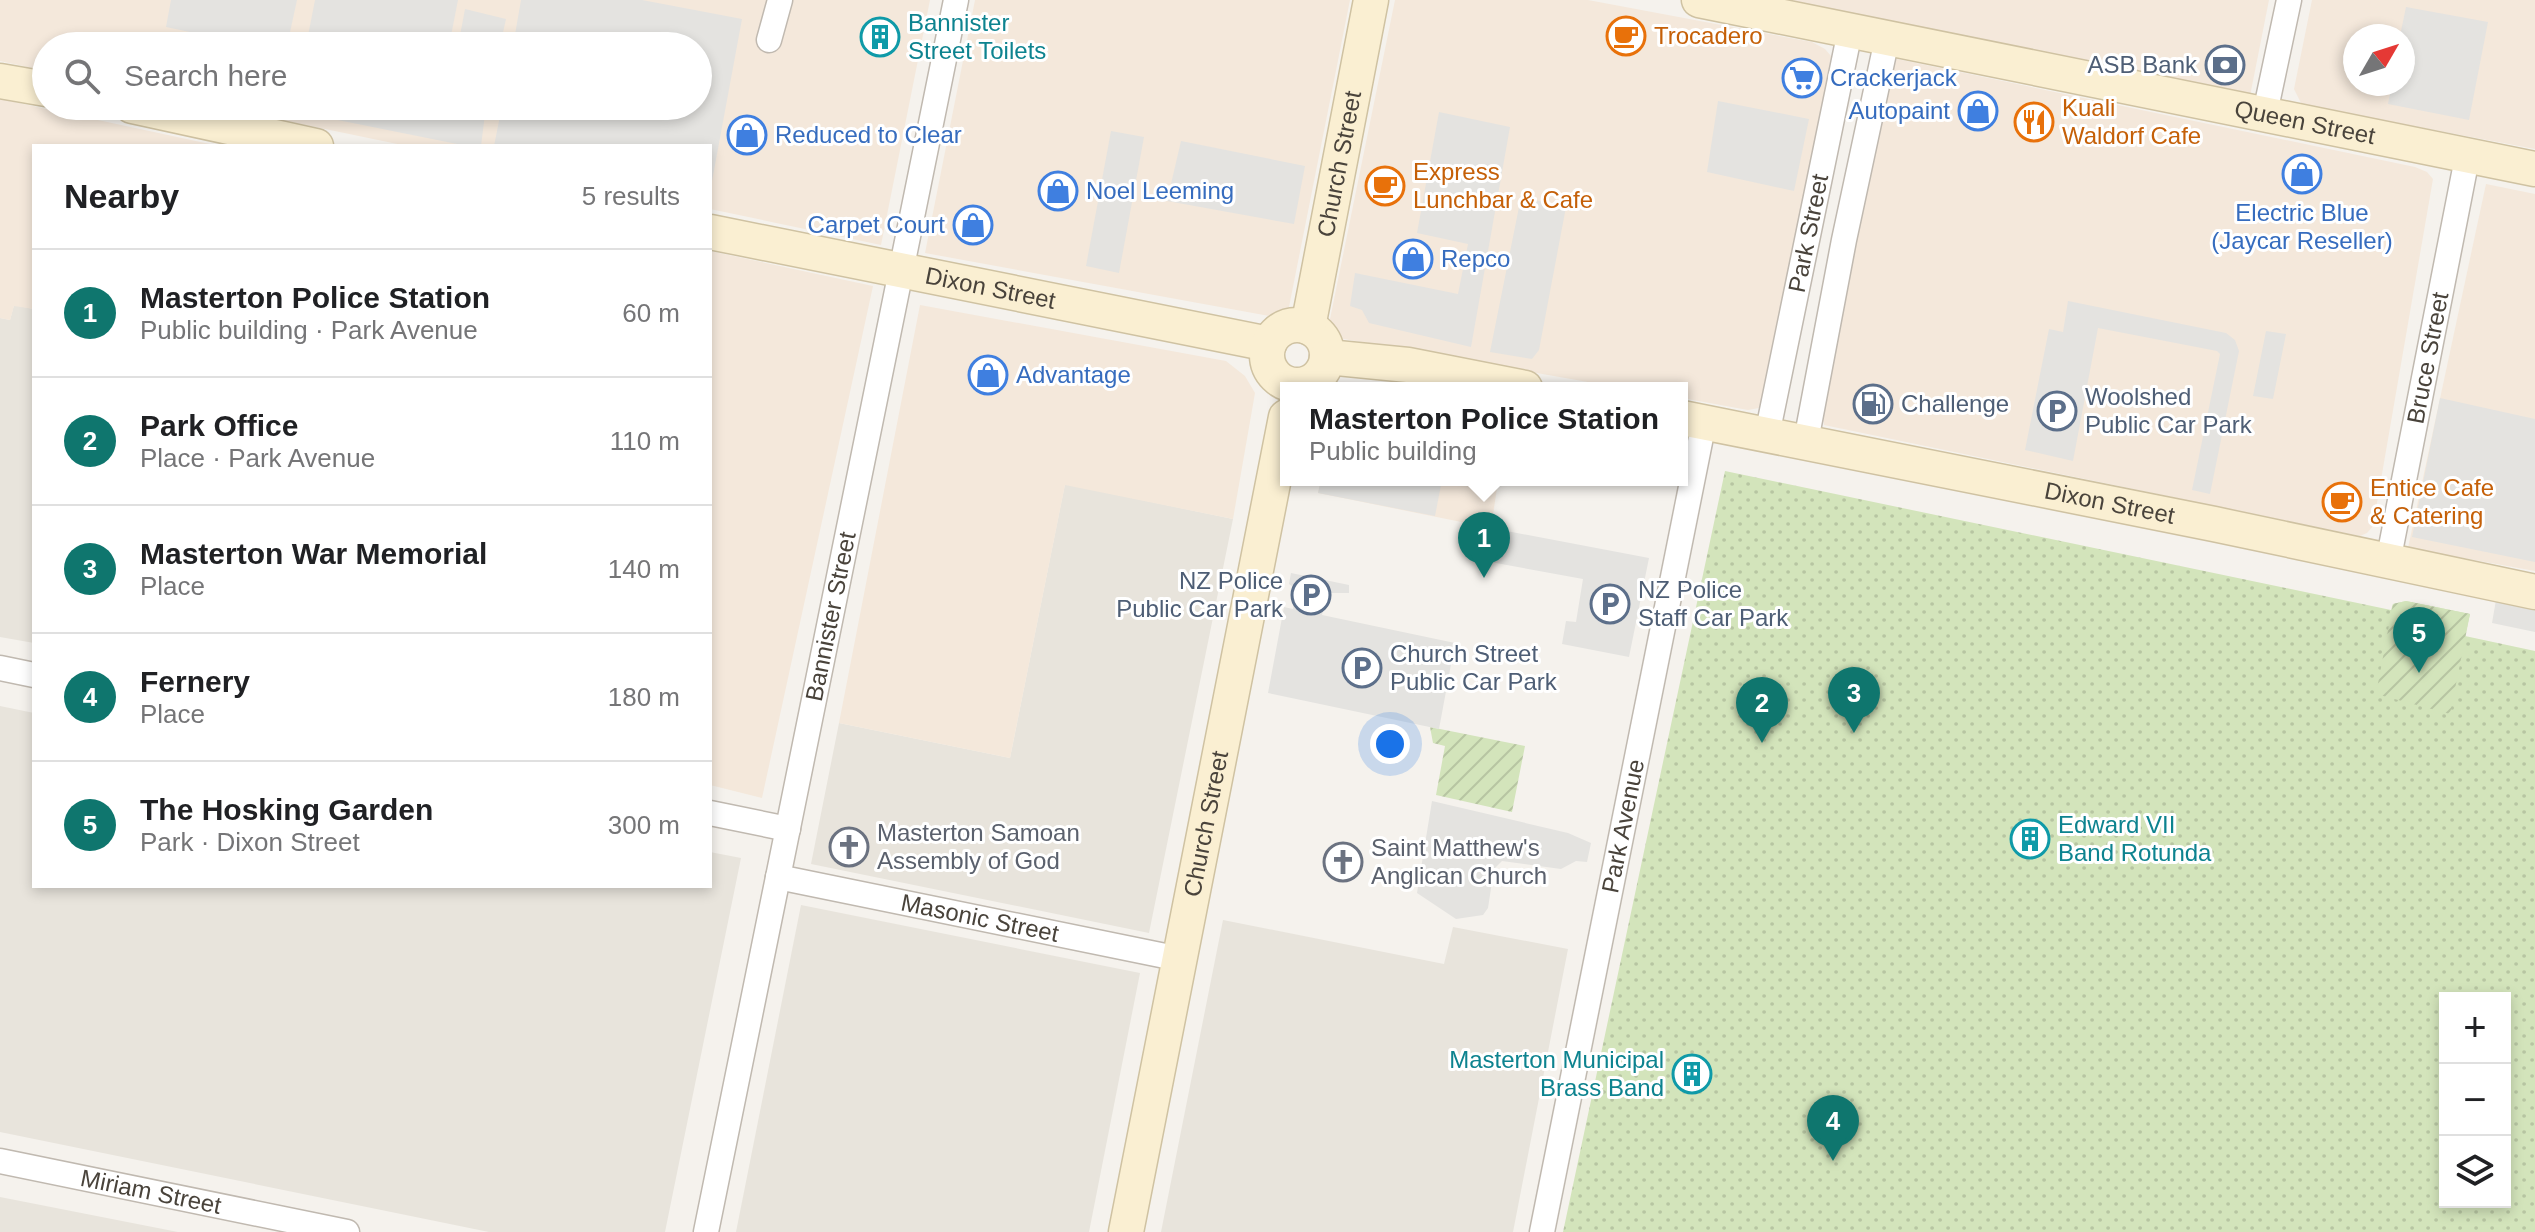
<!DOCTYPE html>
<html lang="en">
<head>
<meta charset="utf-8">
<style>
	:root { --surface:#fff; --page:#f2f2f2; --text:#202124; --muted:#757577; --line:#e0e0e0; --accent:#0f766e }
	body { margin:0; font-family:Helvetica,sans-serif; background:var(--page); color:var(--text) }
	.controls { position:absolute; right:24px; bottom:24px; display:grid; overflow:hidden; border-radius:0px; box-shadow:0 4px 12px #0003 }
	.controls button { width:72px; height:72px; display:grid; place-items:center; padding:0; border:0; border-bottom:2px solid var(--line); background:var(--surface); color:var(--text); font:40px sans-serif }
	.compass { position:absolute; left:2343px; top:24px; width:72px; height:72px; border-radius:50%; background:var(--surface); box-shadow:0 4px 12px #0003; rotate:51deg }
	.you { position:absolute; left:1390px; top:744px; width:28px; height:28px; margin:-20px; border:6px solid #fff; border-radius:50%; background:#1a73e8; box-shadow:0 0 0 12px #1a73e833 }
	.badge { display:grid; place-items:center; width:52px; height:52px; border-radius:50%; background:var(--accent); color:#fff; font-size:26px; font-weight:700 }
	.pin { position:absolute; translate:-50% -66px; filter:drop-shadow(0 2px 4px #0008) }
	.pin::after { content:''; position:absolute; top:42px; width:28px; height:24px; background:inherit; clip-path:polygon(0 0,100% 0,50% 100%) }
	.popup { position:absolute; left:1280px; top:382px; width:408px; height:104px; box-sizing:border-box; display:grid; place-content:center; border-radius:0px; background:var(--surface); filter:drop-shadow(0 2px 6px #0005); font-size:26px; white-space:nowrap; color:var(--muted) }
	.popup b { font-size:30px; color:var(--text) }
	.popup::after { content:''; position:absolute; left:50%; top:100%; margin-left:-16px; border:16px solid transparent; border-top-color:var(--surface) }
	.list { margin:0; padding:0; list-style:none }
	h2 { display:flex; justify-content:space-between; align-items:center; height:104px; margin:0; padding:0 32px; font-size:34px }
	h2 small { font-size:26px; font-weight:400; color:var(--muted) }
	.list li { display:grid; grid-template-columns:52px 1fr auto; gap:24px; align-items:center; box-sizing:border-box; height:128px; padding:0 32px; border-top:2px solid var(--line) }
	.list b { display:block; font-size:30px; white-space:nowrap }
	.list p { margin:0; font-size:26px; white-space:nowrap; color:var(--muted) }
	.list em { font-size:26px; font-style:normal; color:var(--muted) }
	.icon { flex:none; width:44px; height:44px; fill:none; stroke:currentColor; stroke-width:2; stroke-linecap:round; stroke-linejoin:round }
	.map { position:relative; flex:none; width:2535px; height:1232px; overflow:hidden }
	.search { position:absolute; background:var(--surface); box-shadow:0 4px 12px #0003; left:32px; top:32px; width:680px; height:88px; display:flex; align-items:center; gap:20px; box-sizing:border-box; padding:0 28px; border-radius:44px; color:var(--muted); font-size:30px }
	.panel { position:absolute; background:var(--surface); box-shadow:0 4px 12px #0003; left:32px; top:144px; width:680px; height:744px; border-radius:0px }
	.map>svg:first-child { display:block }
	.residential { fill:#e8e4dc }
	.commercial { fill:#f4e8db; fill-rule:evenodd }
	.park { fill:url(#park-dots); fill-rule:evenodd }
	.garden { fill:url(#garden-furrows) }
	.parking { fill:#e4e3e0 }
	.lines { fill:none; stroke-linecap:round; stroke-linejoin:round }
	.street-casing { stroke:#c0b9b0; stroke-width:27 }
	.secondary-casing { stroke:#cfc2a2; stroke-width:37 }
	.street { stroke:#fff; stroke-width:24 }
	.secondary { stroke:#faefd2; stroke-width:34 }
	.labels { text-anchor:middle; stroke-width:6; stroke-linejoin:round; paint-order:stroke }
	.culture-label { font-size:24px; fill:#0d838f; stroke:#fff; text-anchor:start }
	.food-label { font-size:24px; fill:#c56008; stroke:#fff; text-anchor:start }
	.service-label { font-size:24px; fill:#4e5e75; stroke:#fff; text-anchor:start }
	.shop-label { font-size:24px; fill:#366cbe; stroke:#fff; text-anchor:start }
	.street-label { font-size:24px; fill:#49433b; stroke:#fff }
	.worship-label { font-size:24px; fill:#5b616d; stroke:#fff; text-anchor:start }
</style>
</head>
<body>
<div class="map">
<svg width="2535" height="1232" viewBox="0 0 2535 1232">
	<defs>
		<pattern id="park-dots" width="8" height="8" patternUnits="userSpaceOnUse" patternTransform="scale(2)"><rect width="8" height="8" fill="#d3e4bb"/><path d="M2 2h.1M6 6h.1" fill="none" stroke="#b7c5a2" stroke-width="1.8" stroke-linecap="round"/></pattern>
		<pattern id="garden-furrows" width="10" height="10" patternUnits="userSpaceOnUse" patternTransform="scale(2)"><rect width="10" height="10" fill="#d3e4bb"/><path d="M-1 1l2-2M0 10L10 0M9 11l2-2" fill="none" stroke="#b7c5a2"/></pattern>
	</defs>
	<rect width="100%" height="100%" fill="#f5f2ed"/>
	<!-- residential -->
	<g class="residential">
		<polygon points="14,305 34,309 34,643 0,637 0,318 10,320"/>
		<polygon points="1065,484 1233,519 1149,933 811,864 839,723 1010,758"/>
		<polygon points="0,706 34,713 34,886 710,886 710,852 741,858 665,1232 489,1232 0,1132"/>
		<polygon points="801,905 1140,973 1089,1232 736,1232"/>
		<polygon points="1223,920 1444,964 1453,927 1568,949 1513,1232 1161,1232"/>
		<polygon points="0,1197 178,1232 0,1232"/>
	</g>
	<!-- commercial -->
	<g class="commercial">
		<polygon points="0,0 930,0 881,245 710,209 710,146 407,146 215,106 698,106 698,46 46,46 46,71 0,61"/>
		<polygon points="975,0 1350,0 1288,312 1280,318 925,253"/>
		<polygon points="1395,0 1588,0 1812,42 1825,49 1831,56 1766,399 1759,408 1748,410 1682,398 1682,388 1622,388 1338,338 1331,329 1330,319"/>
		<polygon points="1777,0 2269,0 2250,96"/>
		<path d="M2312 0H2535V149L2302 105 2294 89ZM2355 36H2403V84H2355Z"/>
		<polygon points="1897,59 2415,167 2427,172 2433,179 2373,526 2367,533 2360,536 1824,425 1822,413 1889,66"/>
		<polygon points="0,99 219,146 34,146 34,309 14,306 10,320 0,318"/>
		<polygon points="2486,184 2535,194 2535,571 2408,548"/>
		<polygon points="710,251 873,286 762,798 710,785"/>
		<polygon points="920,305 1226,361 1245,376 1255,393 1233,519 1065,485 1010,758 839,723"/>
		<polygon points="1321,480 1503,480 1497,488 1491,528 1318,493"/>
	</g>
	<!-- park -->
	<path class="park" d="M1725 471 2391 610 2393 604 2406 601 2470 614 2465 636 2535 651V1232H1563ZM2445 998H2505V1202H2445Z"/>
	<!-- garden -->
	<g class="garden">
		<polygon points="2406,601 2470,614 2450,714 2376,694 2393,604"/>
		<polygon points="1430,727 1525,746 1512,812 1436,795 1445,746 1433,743"/>
	</g>
	<!-- parking -->
	<g class="parking">
		<polygon points="171,0 297,0 287,46 242,46 242,43 166,27"/>
		<polygon points="315,0 458,0 449,46 306,46"/>
		<polygon points="521,0 642,0 742,19 710,192 710,146 494,146 502,106 698,106 698,46 513,46"/>
		<polygon points="2406,7 2488,22 2469,120 2388,104 2392,84 2403,84 2400,36"/>
		<polygon points="465,9 506,19 500,46 458,46"/>
		<polygon points="1718,101 1809,119 1794,191 1707,172"/>
		<polygon points="294,106 396,106 437,115 445,113 447,106 486,106 481,146 467,146 293,111"/>
		<polygon points="1439,112 1510,127 1471,347 1369,323 1362,310 1350,306 1355,273 1458,294 1468,244 1417,233"/>
		<polygon points="1111,131 1144,137 1119,273 1086,266"/>
		<polygon points="1181,141 1305,166 1294,224 1167,201"/>
		<polygon points="1535,200 1566,207 1539,350 1532,359 1490,352 1519,207"/>
		<polygon points="2068,301 2226,333 2235,340 2239,351 2210,494 2192,490 2220,354 2217,351 2098,328 2073,461 2025,450 2049,329 2063,332"/>
		<polygon points="2266,331 2286,334 2273,399 2253,396"/>
		<polygon points="2440,398 2535,419 2535,562 2412,537"/>
		<polygon points="1321,480 1442,480 1435,516 1318,493"/>
		<polygon points="1491,528 1649,558 1629,657 1562,644 1566,621 1576,622 1583,579 1485,561"/>
		<polygon points="1291,573 1349,585 1349,593 1327,593 1322,615 1455,643 1439,729 1268,693 1284,607 1293,609 1296,589 1289,584"/>
		<polygon points="2496,600 2535,609 2535,632 2492,623"/>
		<polygon points="1432,801 1568,833 1591,843 1587,862 1576,861 1561,869 1502,861 1494,869 1488,908 1483,915 1456,919 1417,893"/>
	</g>
	<g class="lines">
		<defs>
			<g id="street">
				<polyline points="769,40 780,0"/>
				<polyline points="2265,113 2289,0"/>
				<path id="s1" d="M1767 435 1850 31"/>
				<polyline points="1806,441 1844,240 1887,39"/>
				<path id="s2" d="M2388 562 2468 153"/>
				<polyline points="0,668 34,675"/>
				<polyline points="710,813 788,829"/>
				<path id="s3" d="M778 877 1180 959"/>
				<path id="s4" d="M0 1161 347 1232"/>
				<path id="s5" d="M706 1232 956 0"/>
				<path id="s6" d="M1542 1232 1704 422"/>
			</g>
			<g id="secondary">
				<path id="s7" d="M1699 0 2535 169"/>
				<polyline points="0,81 46,89"/>
				<polyline points="132,106 316,146"/>
				<path id="s8" d="M710 232 1269 344"/>
				<circle cx="1297" cy="355" r="30"/>
				<path id="s9" d="M1308 327 1371 0"/>
				<polyline points="1327,357 1408,365 1525,388"/>
				<path id="s10" d="M1682 418 2214 524 2535 592"/>
				<path id="s11" d="M1126 1232 1286 417"/>
			</g>
		</defs>
		<!-- street casing -->
		<use href="#street" class="street-casing"/>
		<!-- secondary casing -->
		<use href="#secondary" class="secondary-casing"/>
		<!-- street -->
		<use href="#street" class="street"/>
		<!-- secondary -->
		<use href="#secondary" class="secondary"/>
	</g>
	<!-- icons -->
	<defs>
		<symbol id="cafe-ring" viewBox="-11 -11 22 22"><circle r="9.5" fill="#fff" stroke="#e8710a" stroke-width="1.5"/><path d="M-5.5-4.5H6V0H3Q3 3.5 0 3.5H-2.5Q-5.5 3.5-5.5 0ZM3-3.2v2h1.7v-2ZM-6 4.5H4V6H-6Z" fill="#e8710a"/></symbol>
		<symbol id="building-ring" viewBox="-11 -11 22 22"><circle r="9.5" fill="#fff" stroke="#0f9aa8" stroke-width="1.5"/><path d="M-4-6H4V6H1V3H-1V6H-4ZM-2.5-4.3h1.7v1.8h-1.7ZM.8-4.3h1.7v1.8H.8ZM-2.5-1h1.7V.8h-1.7ZM.8-1h1.7V.8H.8Z" fill="#0f9aa8"/></symbol>
		<symbol id="bank-ring" viewBox="-11 -11 22 22"><circle r="9.5" fill="#fff" stroke="#5c6f8a" stroke-width="1.5"/><path d="M-6-4H6V4H-6ZM0-2.3a2.3 2.3 0 1 0 0 4.6a2.3 2.3 0 1 0 0-4.6Z" fill="#5c6f8a"/></symbol>
		<symbol id="supermarket-ring" viewBox="-11 -11 22 22"><circle r="9.5" fill="#fff" stroke="#3f7fe0" stroke-width="1.5"/><path d="M-6-5.5h2.5l.6 2H6L4.5 2H-2.5L-4.4-4H-6ZM-1.5 3.2a1.3 1.3 0 1 0 .1 0ZM3 3.2a1.3 1.3 0 1 0 .1 0Z" fill="#3f7fe0"/></symbol>
		<symbol id="shop-ring" viewBox="-11 -11 22 22"><circle r="9.5" fill="#fff" stroke="#3f7fe0" stroke-width="1.5"/><path d="M-5-2.5h2.3a2.7 3.5 0 0 1 5.4 0H5L5.5 6h-11ZM-1.5-2.5h3a1.5 2.3 0 0 0-3 0Z" fill="#3f7fe0"/></symbol>
		<symbol id="restaurant-ring" viewBox="-11 -11 22 22"><circle r="9.5" fill="#fff" stroke="#e8710a" stroke-width="1.5"/><path d="M-5-6h1v4h1v-4h1v4h1v-4h1v5L-1.5 .5V6h-2V.5L-5-1ZM5-6V6H3V1.5H1.5Q1.5-4 5-6Z" fill="#e8710a"/></symbol>
		<symbol id="fuel-ring" viewBox="-11 -11 22 22"><circle r="9.5" fill="#fff" stroke="#5c6f8a" stroke-width="1.5"/><path d="M-5.5-6h7V0h2V4h1.3V-2.5L3-4.5l.8-.8L6-3V5H2.5V1h-1V6h-7ZM-4.2-4.7v3.2H.2V-4.7Z" fill="#5c6f8a"/></symbol>
		<symbol id="parking-ring" viewBox="-11 -11 22 22"><circle r="9.5" fill="#fff" stroke="#5c6f8a" stroke-width="1.5"/><path d="M-3.5-5.5H1a3.5 3.5 0 0 1 0 7H-1V5.5H-3.5ZM-1-3.4V-.6H.8a1.4 1.4 0 0 0 0-2.8Z" fill="#5c6f8a"/></symbol>
		<symbol id="church-ring" viewBox="-11 -11 22 22"><circle r="9.5" fill="#fff" stroke="#6b7280" stroke-width="1.5"/><path d="M-1.2-6h2.4v3.5h3.3v2.4h-3.3V6h-2.4V-.1h-3.3v-2.4h3.3Z" fill="#6b7280"/></symbol>
	</defs>
	<g fill-rule="evenodd">
		<use href="#cafe-ring" x="1604" y="14" width="44" height="44"/>
		<use href="#building-ring" x="858" y="15" width="44" height="44"/>
		<use href="#bank-ring" x="2203" y="43" width="44" height="44"/>
		<use href="#supermarket-ring" x="1780" y="56" width="44" height="44"/>
		<use href="#shop-ring" x="1956" y="89" width="44" height="44"/>
		<use href="#restaurant-ring" x="2012" y="100" width="44" height="44"/>
		<use href="#shop-ring" x="725" y="113" width="44" height="44"/>
		<use href="#shop-ring" x="2280" y="152" width="44" height="44"/>
		<use href="#cafe-ring" x="1363" y="164" width="44" height="44"/>
		<use href="#shop-ring" x="1036" y="169" width="44" height="44"/>
		<use href="#shop-ring" x="951" y="203" width="44" height="44"/>
		<use href="#shop-ring" x="1391" y="237" width="44" height="44"/>
		<use href="#shop-ring" x="966" y="353" width="44" height="44"/>
		<use href="#fuel-ring" x="1851" y="382" width="44" height="44"/>
		<use href="#parking-ring" x="2035" y="389" width="44" height="44"/>
		<use href="#cafe-ring" x="2320" y="480" width="44" height="44"/>
		<use href="#parking-ring" x="1289" y="573" width="44" height="44"/>
		<use href="#parking-ring" x="1588" y="582" width="44" height="44"/>
		<use href="#parking-ring" x="1340" y="646" width="44" height="44"/>
		<use href="#building-ring" x="2008" y="817" width="44" height="44"/>
		<use href="#church-ring" x="827" y="825" width="44" height="44"/>
		<use href="#church-ring" x="1321" y="840" width="44" height="44"/>
		<use href="#building-ring" x="1670" y="1052" width="44" height="44"/>
	</g>
	<g class="labels">
		<!-- culture labels -->
		<g class="culture-label">
			<text x="908" y="31">Bannister<tspan x="908" dy="28">Street Toilets</tspan></text>
			<text x="2058" y="833">Edward VII<tspan x="2058" dy="28">Band Rotunda</tspan></text>
			<text x="1664" y="1068" text-anchor="end">Masterton Municipal<tspan x="1664" dy="28">Brass Band</tspan></text>
		</g>
		<!-- food labels -->
		<g class="food-label">
			<text x="1654" y="44">Trocadero</text>
			<text x="2062" y="116">Kuali<tspan x="2062" dy="28">Waldorf Cafe</tspan></text>
			<text x="1413" y="180">Express<tspan x="1413" dy="28">Lunchbar &amp; Cafe</tspan></text>
			<text x="2370" y="496">Entice Cafe<tspan x="2370" dy="28">&amp; Catering</tspan></text>
		</g>
		<!-- service labels -->
		<g class="service-label">
			<text x="2197" y="73" text-anchor="end">ASB Bank</text>
			<text x="2085" y="405">Woolshed<tspan x="2085" dy="28">Public Car Park</tspan></text>
			<text x="1901" y="412">Challenge</text>
			<text x="1283" y="589" text-anchor="end">NZ Police<tspan x="1283" dy="28">Public Car Park</tspan></text>
			<text x="1638" y="598">NZ Police<tspan x="1638" dy="28">Staff Car Park</tspan></text>
			<text x="1390" y="662">Church Street<tspan x="1390" dy="28">Public Car Park</tspan></text>
		</g>
		<!-- shop labels -->
		<g class="shop-label">
			<text x="1830" y="86">Crackerjack</text>
			<text x="1950" y="119" text-anchor="end">Autopaint</text>
			<text x="775" y="143">Reduced to Clear</text>
			<text x="1086" y="199">Noel Leeming</text>
			<text x="2302" y="221" text-anchor="middle">Electric Blue<tspan x="2302" dy="28">(Jaycar Reseller)</tspan></text>
			<text x="945" y="233" text-anchor="end">Carpet Court</text>
			<text x="1441" y="267">Repco</text>
			<text x="1016" y="383">Advantage</text>
		</g>
		<!-- street labels -->
		<g class="street-label">
			<text dy="8" stroke="none"><textPath href="#s7" startOffset="618">Queen Street</textPath></text>
			<text dy="8" stroke="none"><textPath href="#s9" startOffset="166">Church Street</textPath></text>
			<text dy="8" stroke="none"><textPath href="#s1" startOffset="206">Park Street</textPath></text>
			<text dy="8" stroke="none"><textPath href="#s8" startOffset="286">Dixon Street</textPath></text>
			<text dy="8" stroke="none"><textPath href="#s2" startOffset="208">Bruce Street</textPath></text>
			<text dy="8" stroke="none"><textPath href="#s10" startOffset="436">Dixon Street</textPath></text>
			<text dy="8" stroke="none"><textPath href="#s5" startOffset="628">Bannister Street</textPath></text>
			<text dy="8" stroke="none"><textPath href="#s11" startOffset="416">Church Street</textPath></text>
			<text dy="8" stroke="none"><textPath href="#s6" startOffset="414">Park Avenue</textPath></text>
			<text dy="8" stroke="none"><textPath href="#s3" startOffset="206">Masonic Street</textPath></text>
			<text dy="8" stroke="none"><textPath href="#s4" startOffset="154">Miriam Street</textPath></text>
		</g>
		<!-- worship labels -->
		<g class="worship-label">
			<text x="877" y="841">Masterton Samoan<tspan x="877" dy="28">Assembly of God</tspan></text>
			<text x="1371" y="856">Saint Matthew's<tspan x="1371" dy="28">Anglican Church</tspan></text>
		</g>
	</g>
</svg>
<div class="controls">
<button>+</button>
<button>−</button>
<button><svg class="icon" aria-label="layers" viewBox="0 0 24 24"><path d="M12 4l9 5-9 5-9-5zM3 14l9 5 9-5"/></svg></button>
</div>
<svg class="compass" viewBox="-18 -18 36 36"><path d="M0-13l5 13h-10z" fill="#e53935"/><path d="M0 13l5-13h-10z" fill="#757577"/></svg>
<div class="you"></div>
<div class="pin badge" style="left:1484px;top:578px">1</div>
<div class="popup"><b>Masterton Police Station</b>Public building</div>
<div class="pin badge" style="left:1762px;top:743px">2</div>
<div class="pin badge" style="left:1854px;top:733px">3</div>
<div class="pin badge" style="left:1833px;top:1161px">4</div>
<div class="pin badge" style="left:2419px;top:673px">5</div>
<div class="search"><svg class="icon" aria-label="search" viewBox="0 0 24 24"><circle cx="10" cy="10" r="6"/><path d="M15 15l6 6"/></svg>Search here</div>
<section class="panel">
<h2>Nearby<small>5 results</small></h2>
<ul class="list">
<li><span class="badge">1</span><div><b>Masterton Police Station</b><p>Public building · Park Avenue</p></div><em>60 m</em></li>
<li><span class="badge">2</span><div><b>Park Office</b><p>Place · Park Avenue</p></div><em>110 m</em></li>
<li><span class="badge">3</span><div><b>Masterton War Memorial</b><p>Place</p></div><em>140 m</em></li>
<li><span class="badge">4</span><div><b>Fernery</b><p>Place</p></div><em>180 m</em></li>
<li><span class="badge">5</span><div><b>The Hosking Garden</b><p>Park · Dixon Street</p></div><em>300 m</em></li>
</ul>
</section>
</div>
</body>
</html>
